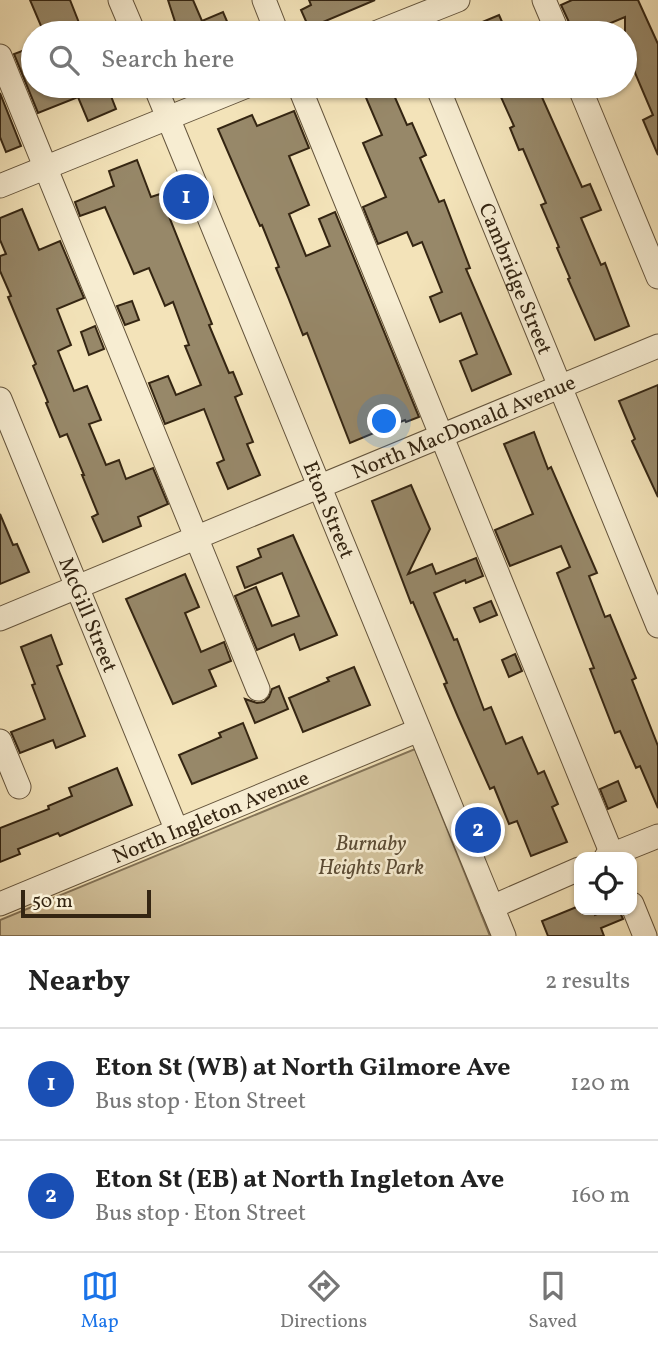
<!DOCTYPE html>
<html lang="en">
<head>
<meta charset="utf-8">
<style>
	:root { --surface:#fff; --page:#f2f2f2; --text:#222; --muted:#767676; --line:#e0e0e0; --accent:#1a73e8 }
	body { margin:0; font-family:Vollkorn,serif; background:var(--page); color:var(--text) }
	.controls { position:absolute; right:21px; bottom:21px; display:grid; overflow:hidden; border-radius:14px; box-shadow:0 2px 5px #0004 }
	.controls button { width:63px; height:63px; display:grid; place-items:center; padding:0; border:0; border-bottom:2px solid var(--line); background:var(--surface); color:var(--text); font:35px sans-serif }
	.scale { position:absolute; left:21px; bottom:18px; width:130px; box-sizing:border-box; padding-left:7px; border:4px solid #342512; border-top:0; font-size:19px; line-height:24px; white-space:nowrap; color:#342512; -webkit-text-stroke:5px #f7edd2; paint-order:stroke }
	.you { position:absolute; left:385px; top:422px; width:24px; height:24px; margin:-18px; border:5px solid #fff; border-radius:50%; background:#1a73e8; box-shadow:0 0 0 10px #1a73e833 }
	.badge { display:grid; place-items:center; width:46px; height:46px; border-radius:50%; background:var(--accent); color:#fff; font-size:23px; font-weight:700 }
	.pin { position:absolute; translate:-50% -50%; border:4px solid #fff; box-shadow:0 2px 7px #0006 }
	.list { margin:0; padding:0; list-style:none }
	h2 { display:flex; justify-content:space-between; align-items:center; height:91px; margin:0; padding:0 28px; font-size:30px }
	h2 small { font-size:23px; font-weight:400; color:var(--muted) }
	.list li { display:grid; grid-template-columns:46px 1fr auto; gap:21px; align-items:center; box-sizing:border-box; height:112px; padding:0 28px; border-top:2px solid var(--line) }
	.list b { display:block; font-size:26px; white-space:nowrap }
	.list p { margin:0; font-size:23px; white-space:nowrap; color:var(--muted) }
	.list em { font-size:23px; font-style:normal; color:var(--muted) }
	.icon { flex:none; width:38px; height:38px; fill:none; stroke:currentColor; stroke-width:2; stroke-linecap:round; stroke-linejoin:round }
	.map { position:relative; flex:none; width:658px; height:936px; overflow:hidden }
	.search { position:absolute; background:var(--surface); box-shadow:0 2px 5px #0004; left:21px; right:21px; top:21px; height:77px; display:flex; align-items:center; gap:18px; box-sizing:border-box; padding:0 24px; border-radius:38px; color:var(--muted); font-size:26px }
	.sheet { height:315px; background:var(--surface) }
	nav { display:flex; justify-content:space-around; align-items:center; box-sizing:border-box; height:98px; border-top:2px solid var(--line); background:var(--surface); font-size:19px; color:var(--muted) }
	nav a { display:grid; justify-items:center; gap:4px }
	nav .on { color:var(--accent) }
	.map>svg:first-child { display:block }
	.green { fill:#d3c39d; stroke:#847458; stroke-width:2 }
	.building { fill:#978869; stroke:#342512; stroke-width:2 }
	.lines { fill:none; stroke-linecap:round; stroke-linejoin:round }
	.minor-casing { stroke:#64543c; stroke-width:25 }
	.minor { stroke:#f7edd2; stroke-width:23 }
	.labels { text-anchor:middle; stroke-width:5; stroke-linejoin:round; paint-order:stroke }
	.street-label { font-size:21px; fill:#342512; stroke:#f7edd2 }
	.park-label { font-size:21px; font-style:italic; fill:#5c4c35; stroke:#f7edd2 }
</style>
</head>
<body>
<div class="map">
<svg width="658" height="936" viewBox="0 0 658 936">
	<rect width="100%" height="100%" fill="#f3e3b9"/>
	<filter id="stains"><feTurbulence type="fractalNoise" baseFrequency=".00286" numOctaves="4"/><feColorMatrix values="0 0 0 0 .2 0 0 0 0 .09 0 0 0 0 .02 0 0 0 .5 -.17"/></filter>
	<radialGradient id="worn" r=".72"><stop offset=".6" stop-color="#630" stop-opacity="0"/><stop offset="1" stop-color="#630" stop-opacity=".3"/></radialGradient>
	<!-- green -->
	<polygon class="green" points="415,749 490,936 0,936 0,920"/>
	<!-- building -->
	<g class="building">
		<polygon points="30,0 70,0 83,33 44,33"/>
		<polygon points="168,0 193,0 202,21 223,12 232,33 173,33 178,31"/>
		<polygon points="309,0 375,0 309,28 301,10 311,5"/>
		<polygon points="572,0 638,0 658,44 658,155 643,120 653,115 633,68 625,72 625,17 587,33 574,33 561,5"/>
		<polygon points="499,15 507,33 456,33"/>
		<polygon points="30,48 33,57 33,86 107,86 116,109 88,121 78,97 38,113 14,54"/>
		<polygon points="361,86 390,86 407,125 412,123 426,155 420,158 439,202 444,200 470,268 466,269 511,374 472,391 460,361 477,354 461,313 440,322 430,297 442,292 422,242 413,246 407,232 378,244 363,207 386,197 363,143 382,135"/>
		<polygon points="496,86 537,86 582,187 590,184 601,210 581,218 601,265 605,263 629,326 595,340 568,279 570,278 557,248 559,247 541,205 546,203 523,149 519,150 510,128 514,126"/>
		<polygon points="0,93 21,146 6,152 0,137"/>
		<polygon points="294,111 309,148 289,156 309,205 289,214 306,256 330,246 319,219 335,212 419,417 406,422 405,420 350,443 307,333 303,335 288,297 276,268 279,267 262,225 260,226 218,129 252,115 257,126"/>
		<polygon points="137,160 151,197 160,194 212,324 209,325 229,373 233,372 242,394 235,397 253,442 247,444 260,475 228,489 217,463 224,460 204,409 165,424 149,383 168,376 176,395 201,385 185,346 189,345 173,302 165,306 149,268 134,274 105,207 80,216 75,202 114,186 109,171"/>
		<polygon points="22,209 39,250 60,241 84,298 57,309 71,345 58,351 74,391 87,386 101,420 89,424 106,465 119,460 126,479 153,468 168,504 138,517 141,526 103,542 92,517 98,514 82,475 84,475 67,434 60,437 46,403 48,402 33,366 36,364 8,297 11,296 0,271 0,256 6,254 0,240 0,218"/>
		<polygon points="132,301 139,320 125,325 117,306"/>
		<polygon points="95,326 104,349 89,355 81,332"/>
		<polygon points="658,385 658,497 632,441 635,439 619,401"/>
		<polygon points="534,432 548,469 551,467 597,573 589,576 605,617 610,615 636,678 632,680 658,746 658,808 640,766 636,768 620,731 615,733 590,669 594,668 557,573 570,567 561,546 510,566 495,530 533,514 504,444"/>
		<polygon points="411,485 430,529 408,574 432,564 436,574 476,558 483,576 466,583 465,580 434,593 454,640 457,639 484,710 491,707 506,744 522,737 538,774 544,771 558,804 552,807 567,842 531,856 517,821 509,824 494,787 490,789 458,717 444,684 447,683 429,640 413,602 411,603 372,501"/>
		<polygon points="0,514 13,545 17,544 29,572 0,584"/>
		<polygon points="293,535 337,635 300,650 294,634 257,650 235,596 256,587 272,626 299,616 282,573 245,588 237,567 261,557 258,549"/>
		<polygon points="185,574 199,607 185,613 201,652 224,642 231,661 209,670 216,686 173,704 126,599"/>
		<polygon points="491,601 497,615 480,622 474,608"/>
		<polygon points="51,635 62,664 57,666 85,736 56,748 53,740 20,753 11,732 45,719 32,685 35,684 21,647"/>
		<polygon points="515,654 522,671 509,677 502,660"/>
		<polygon points="354,667 370,705 303,732 289,698 329,681 327,678"/>
		<polygon points="279,686 288,709 255,723 245,699 257,703 264,702 269,697 272,689"/>
		<polygon points="243,723 257,758 192,784 179,755 221,737 219,733"/>
		<polygon points="117,768 132,805 60,836 58,833 18,849 20,854 0,862 0,828 49,809 48,806 72,796 69,788"/>
		<polygon points="618,781 626,801 608,809 600,789"/>
		<polygon points="579,906 579,910 593,910 595,915 607,910 619,910 623,919 601,928 604,936 548,936 542,921"/>
	</g>
	<g class="lines">
		<defs>
			<g id="minor">
				<polyline points="120,0 134,33"/>
				<polyline points="264,0 277,33"/>
				<polyline points="544,0 558,33"/>
				<polyline points="375,33 458,0"/>
				<polyline points="0,56 258,689"/>
				<path id="s1" d="M155 86 504 936"/>
				<polyline points="299,86 613,857"/>
				<path id="s2" d="M437 86 658 626"/>
				<polyline points="579,86 658,277"/>
				<polyline points="0,186 247,86"/>
				<path id="s3" d="M0 399 177 831"/>
				<path id="s4" d="M0 619 658 346"/>
				<polyline points="0,741 19,787"/>
				<polyline points="606,857 658,836"/>
				<path id="s5" d="M0 904 419 730"/>
				<polyline points="632,904 645,936"/>
				<polyline points="492,907 579,869"/>
			</g>
		</defs>
		<!-- minor casing -->
		<use href="#minor" class="minor-casing"/>
		<!-- minor -->
		<use href="#minor" class="minor"/>
	</g>
	<g class="labels">
		<!-- street labels -->
		<g class="street-label">
			<text dy="7" stroke="none"><textPath href="#s2" startOffset="208">Cambridge Street</textPath></text>
			<text dy="7" stroke="none"><textPath href="#s4" startOffset="502">North MacDonald Avenue</textPath></text>
			<text dy="7" stroke="none"><textPath href="#s1" startOffset="458">Eton Street</textPath></text>
			<text dy="7" stroke="none"><textPath href="#s3" startOffset="233">McGill Street</textPath></text>
			<text dy="7" stroke="none"><textPath href="#s5" startOffset="228">North Ingleton Avenue</textPath></text>
		</g>
		<!-- park labels -->
		<g class="park-label">
			<text x="371" y="850">Burnaby<tspan x="371" dy="24">Heights Park</tspan></text>
		</g>
	</g>
	<rect width="100%" height="100%" filter="url(#stains)"/>
	<rect width="100%" height="100%" fill="url(#worn)"/>
</svg>
<div class="controls">
<button><svg class="icon" aria-label="locate" viewBox="0 0 24 24"><circle cx="12" cy="12" r="6"/><path d="M12 2v4M12 18v4M2 12h4M18 12h4"/></svg></button>
</div>
<div class="scale">50 m</div>
<div class="you"></div>
<div class="pin badge" style="left:186px;top:197px;background:#1a4fb4">1</div>
<div class="pin badge" style="left:478px;top:830px;background:#1a4fb4">2</div>
<div class="search"><svg class="icon" aria-label="search" viewBox="0 0 24 24"><circle cx="10" cy="10" r="6"/><path d="M15 15l6 6"/></svg>Search here</div>
</div>
<section class="sheet">
<h2>Nearby<small>2 results</small></h2>
<ul class="list">
<li><span class="badge" style="background:#1a4fb4">1</span><div><b>Eton St (WB) at North Gilmore Ave</b><p>Bus stop · Eton Street</p></div><em>120 m</em></li>
<li><span class="badge" style="background:#1a4fb4">2</span><div><b>Eton St (EB) at North Ingleton Ave</b><p>Bus stop · Eton Street</p></div><em>160 m</em></li>
</ul>
</section>
<nav>
<a class="on"><svg class="icon" aria-label="map" viewBox="0 0 24 24"><path d="M3 6l6-2 6 2 6-2v14l-6 2-6-2-6 2zM9 4v14M15 6v14"/></svg>Map</a>
<a><svg class="icon" aria-label="directions" viewBox="0 0 24 24"><path d="M12 3l9 9-9 9-9-9zM9 14v-3h6M13 9l2 2-2 2"/></svg>Directions</a>
<a><svg class="icon" aria-label="saved" viewBox="0 0 24 24"><path d="M7 4h10v16l-5-4-5 4z"/></svg>Saved</a>
</nav>
</body>
</html>
